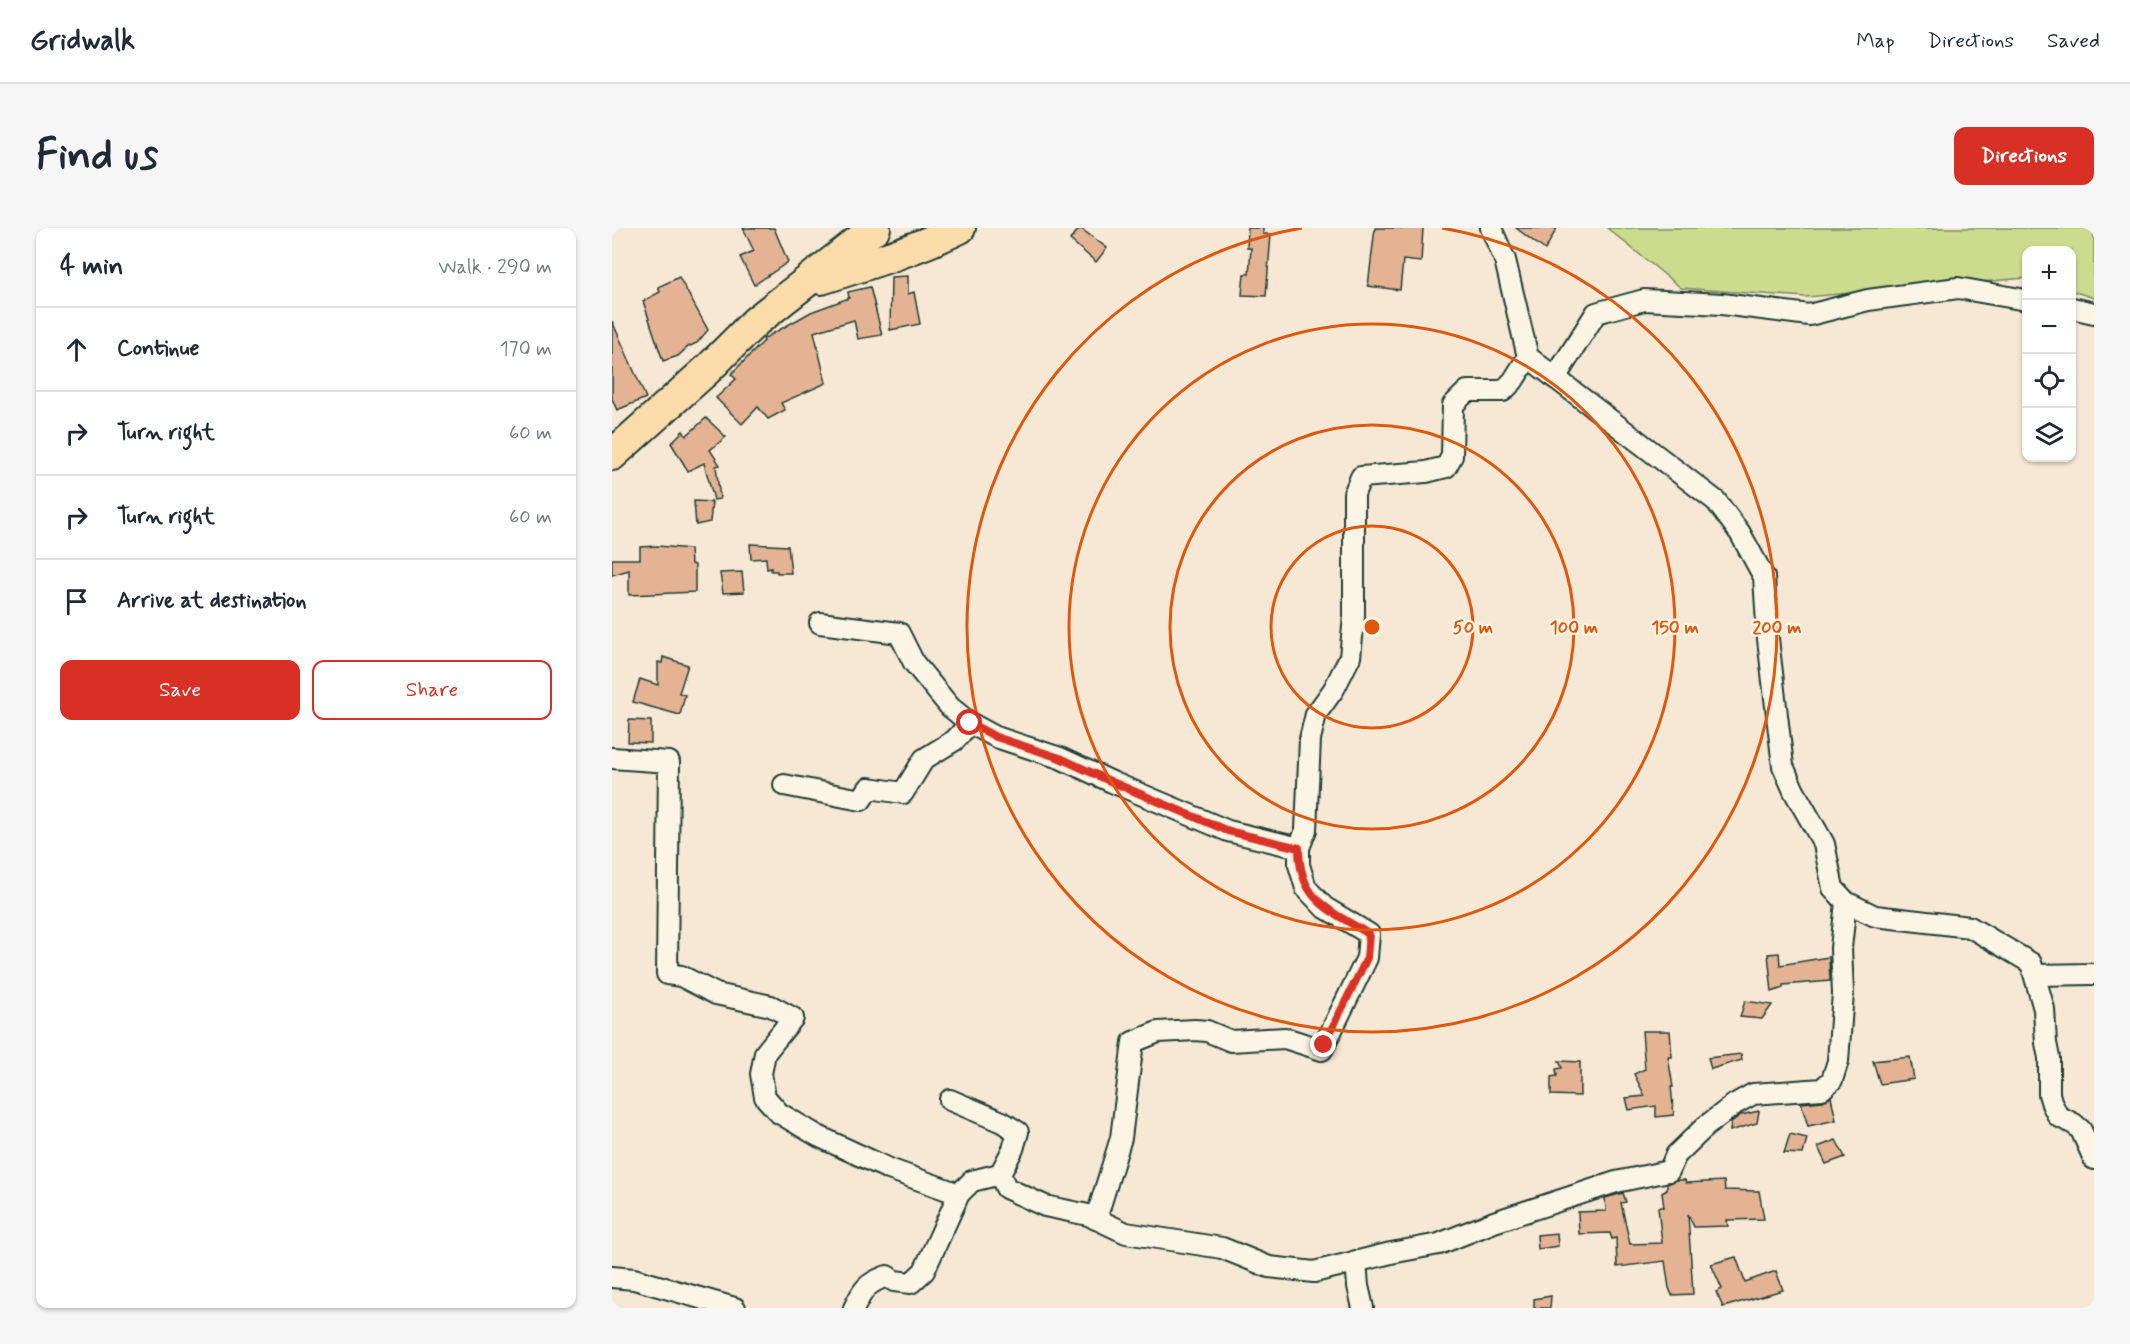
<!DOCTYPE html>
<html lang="en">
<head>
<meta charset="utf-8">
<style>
	:root { --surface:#fff; --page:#f6f6f7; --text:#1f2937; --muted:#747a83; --line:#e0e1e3; --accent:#d93025 }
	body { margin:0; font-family:Mynerve,sans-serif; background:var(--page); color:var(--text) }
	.controls { position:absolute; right:18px; top:18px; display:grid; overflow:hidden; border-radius:12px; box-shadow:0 2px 4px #0004 }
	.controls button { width:54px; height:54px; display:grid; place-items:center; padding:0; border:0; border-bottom:2px solid var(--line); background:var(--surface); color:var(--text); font:30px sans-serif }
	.stop { position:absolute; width:18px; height:18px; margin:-14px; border:4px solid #d93025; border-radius:50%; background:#fff }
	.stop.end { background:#d93025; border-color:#fff; box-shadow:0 2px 6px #0008 }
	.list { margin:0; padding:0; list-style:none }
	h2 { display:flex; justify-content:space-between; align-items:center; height:78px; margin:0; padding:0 24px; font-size:26px }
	h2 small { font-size:20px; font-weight:400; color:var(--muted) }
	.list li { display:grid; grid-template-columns:39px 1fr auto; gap:18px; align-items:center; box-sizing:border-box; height:84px; padding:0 24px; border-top:2px solid var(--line) }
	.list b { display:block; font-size:22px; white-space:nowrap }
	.list em { font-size:20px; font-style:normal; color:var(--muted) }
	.actions { display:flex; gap:12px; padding:18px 24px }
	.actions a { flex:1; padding:14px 0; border:2px solid var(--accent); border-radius:12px; text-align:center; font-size:21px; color:var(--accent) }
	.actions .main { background:var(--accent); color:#fff }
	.icon { flex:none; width:33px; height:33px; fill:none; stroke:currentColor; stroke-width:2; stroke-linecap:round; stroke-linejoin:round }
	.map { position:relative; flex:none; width:1482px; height:1080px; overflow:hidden; border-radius:12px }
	header { display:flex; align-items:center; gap:36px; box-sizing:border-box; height:84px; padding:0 30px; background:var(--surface); border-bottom:2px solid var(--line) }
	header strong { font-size:28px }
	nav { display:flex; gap:33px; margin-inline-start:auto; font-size:21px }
	.intro { display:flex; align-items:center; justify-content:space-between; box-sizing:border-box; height:144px; padding:0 36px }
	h1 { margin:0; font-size:42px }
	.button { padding:15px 27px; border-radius:12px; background:var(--accent); color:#fff; font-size:21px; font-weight:700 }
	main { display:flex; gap:36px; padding:0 36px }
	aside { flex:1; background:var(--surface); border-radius:12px; box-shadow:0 2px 4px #0004 }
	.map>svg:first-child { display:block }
	.green { fill:#cddb8e; stroke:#768c61; stroke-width:1.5 }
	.building { fill:#e3b394; stroke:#1f3d34; stroke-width:1.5 }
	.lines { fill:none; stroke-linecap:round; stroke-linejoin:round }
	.minor-casing { stroke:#1f3d34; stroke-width:24 }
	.highway-casing { stroke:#1f3d34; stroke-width:34 }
	.minor { stroke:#fcf5e5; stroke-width:20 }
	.highway { stroke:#fddcac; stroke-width:30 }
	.route { stroke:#d93025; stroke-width:8 }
	.ring { fill:none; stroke:#de580e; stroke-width:3 }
	.centre { fill:#de580e; stroke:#fcf5e5; stroke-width:3 }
	.ring-label { font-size:18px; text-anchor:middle; font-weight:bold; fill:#de580e; stroke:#fcf5e5; stroke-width:4.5; stroke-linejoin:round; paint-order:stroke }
</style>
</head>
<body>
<header>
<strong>Gridwalk</strong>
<nav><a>Map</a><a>Directions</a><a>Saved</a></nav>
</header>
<div class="intro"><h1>Find us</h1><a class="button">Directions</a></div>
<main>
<aside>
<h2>4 min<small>Walk · 290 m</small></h2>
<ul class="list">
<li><svg class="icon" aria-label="ahead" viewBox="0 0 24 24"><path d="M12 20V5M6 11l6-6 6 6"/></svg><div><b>Continue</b></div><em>170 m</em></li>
<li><svg class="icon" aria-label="right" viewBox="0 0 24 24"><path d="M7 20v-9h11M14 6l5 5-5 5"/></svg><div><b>Turn right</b></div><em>60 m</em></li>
<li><svg class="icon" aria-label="right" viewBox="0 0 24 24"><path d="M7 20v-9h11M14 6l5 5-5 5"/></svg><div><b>Turn right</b></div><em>60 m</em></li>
<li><svg class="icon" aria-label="arrive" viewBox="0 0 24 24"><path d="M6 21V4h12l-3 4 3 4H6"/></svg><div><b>Arrive at destination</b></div></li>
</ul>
<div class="actions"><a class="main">Save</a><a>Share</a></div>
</aside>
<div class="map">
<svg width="1482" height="1080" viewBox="0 0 1482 1080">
	<rect width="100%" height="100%" fill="#f7e8d5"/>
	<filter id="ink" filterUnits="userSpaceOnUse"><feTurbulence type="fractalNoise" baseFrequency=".0167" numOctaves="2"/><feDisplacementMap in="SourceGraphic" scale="12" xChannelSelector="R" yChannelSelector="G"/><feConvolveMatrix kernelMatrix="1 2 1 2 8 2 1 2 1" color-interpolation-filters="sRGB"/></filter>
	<g filter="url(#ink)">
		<!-- green -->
		<polygon class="green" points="995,0 1482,0 1482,70 1460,63 1460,22 1414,22 1414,50 1194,69 1069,60"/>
		<!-- building -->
		<g class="building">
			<polygon points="131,0 162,0 176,34 142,57 128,29 142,23"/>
			<polygon points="468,0 495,20 484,34 458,12"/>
			<polygon points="636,0 651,0 651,6 659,6 654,68 630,67 632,46 637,46 639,20 635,20"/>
			<polygon points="763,0 811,0 809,34 791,32 788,62 756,58"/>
			<polygon points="904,0 945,0 933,22"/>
			<polygon points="296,48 296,66 302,64 308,96 278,102 279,49"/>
			<polygon points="67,49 96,102 85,115 76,119 66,128 51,133 31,73 48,64 46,59"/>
			<polygon points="258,59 270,107 246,111 242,92 202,104 214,155 169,175 173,182 156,191 146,179 130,196 104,170 124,151 119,146 152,113 151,111 199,84 237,70 236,64"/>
			<polygon points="0,93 34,170 5,182 0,171"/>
			<polygon points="94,190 114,209 98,222 108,237 104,238 108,271 102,272 92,235 76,243 59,215 71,203 74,208"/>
			<polygon points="82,273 100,274 98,294 84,297"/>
			<polygon points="138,316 176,318 179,345 165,345 165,343 159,343 159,340 155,341 154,330 139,331"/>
			<polygon points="46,318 78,321 79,336 83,337 83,364 17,367 17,342 0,347 0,331 28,331 28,319"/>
			<polygon points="130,344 132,364 111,365 108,345"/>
			<polygon points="51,429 76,437 67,465 73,467 68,487 21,474 28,451 46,457 46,434 50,435"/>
			<polygon points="17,492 39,493 39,515 16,514"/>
			<polygon points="1167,725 1168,737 1217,729 1218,753 1171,757 1171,760 1160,764 1156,726"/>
			<polygon points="1133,773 1160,777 1150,791 1128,789"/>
			<polygon points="1030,803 1058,803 1060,829 1056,829 1061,859 1059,859 1062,887 1044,889 1044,878 1017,882 1014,870 1033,868 1022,846 1033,841"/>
			<polygon points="1129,826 1130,832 1099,841 1096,830"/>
			<polygon points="1298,829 1302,851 1268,856 1261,833"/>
			<polygon points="947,833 968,834 968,868 939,867 939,849 945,848 944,841 950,840"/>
			<polygon points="1219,869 1224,892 1196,898 1189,875 1211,873"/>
			<polygon points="1147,883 1145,895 1118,903 1119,894 1129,887"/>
			<polygon points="1178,906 1195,910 1191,926 1172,925"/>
			<polygon points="1224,912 1233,929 1214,936 1206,919"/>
			<polygon points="1065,952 1073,952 1074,955 1112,953 1113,962 1147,963 1152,991 1115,992 1116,998 1082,999 1076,986 1081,1066 1060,1067 1057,1060 1053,1033 1005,1039 1004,1010 1000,1011 998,1005 967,1006 966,984 994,983 993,970 1011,965 1014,974 1009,975 1018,1016 1050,1015 1046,979 1052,979 1050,965 1055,962 1055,956"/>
			<polygon points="945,1005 946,1018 926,1021 925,1007"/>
			<polygon points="1124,1029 1133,1054 1164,1043 1171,1062 1111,1079 1104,1064 1110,1061 1099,1036"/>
			<polygon points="939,1068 938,1080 922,1080 922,1071"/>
		</g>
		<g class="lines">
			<defs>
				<g id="minor">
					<polyline points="879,0 893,32 916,129 1104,273 1128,305 1152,349 1156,411 1171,538 1182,563 1212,616 1221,660 1234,674 1263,688 1358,699 1419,735 1432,781 1434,815 1437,830 1437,866 1440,876 1446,888 1462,896 1469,902 1482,931"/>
					<polyline points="1460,80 1482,85"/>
					<polyline points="943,150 984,85 1032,72 1110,76 1197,87 1256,72 1346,60 1414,72"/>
					<polyline points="208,395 287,405 302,435 338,479 358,495 384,509 448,530 500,554 616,603 687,620"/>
					<polyline points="0,530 57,534 55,746 69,748 104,766 159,778 181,790 153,825 149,846 153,869 167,885 206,908 277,941 347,966"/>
					<polyline points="172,557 249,572 257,560 291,565 312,531 343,512 358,495"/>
					<polyline points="1423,747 1482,746"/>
					<polyline points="338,872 390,894 406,904 401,921 388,946 394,960 433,978 476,987 514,1005 610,1020 657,1039 702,1044 779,1025 827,1016 882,994 1004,954 1057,943 1064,927 1094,898 1123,876 1141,866 1210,861 1220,852 1226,833 1231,765 1229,720 1234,674"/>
					<polyline points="484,991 509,910 521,814 546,804 583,802 595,803 619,813 673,810 710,822 755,730 757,706 712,679 694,660 687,637 687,620 694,602 698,511 704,486 722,461 738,429 742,389 742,266 749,249 814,244 834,239 840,228 841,177 855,163 891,163 901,153 916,129"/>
					<polyline points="744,1033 746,1058 751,1080"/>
					<polyline points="0,1049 22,1051 123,1080"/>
					<path d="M242 1080C251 1061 255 1055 275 1048L282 1053 299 1055 312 1043 347 966 360 953 388 946"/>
				</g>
				<g id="highway">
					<path d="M209 51C256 36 303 22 348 0"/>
					<polyline points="0,227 96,141 143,94 263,0"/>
				</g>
			</defs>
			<!-- minor casing -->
			<use href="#minor" class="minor-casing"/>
			<!-- highway casing -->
			<use href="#highway" class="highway-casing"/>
			<!-- minor -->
			<use href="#minor" class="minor"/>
			<!-- highway -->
			<use href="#highway" class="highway"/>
		</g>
	</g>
	<g class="lines" filter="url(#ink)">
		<!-- route -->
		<path class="route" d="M358 495 384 509 448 530 500 554 616 603 687 620C687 672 717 682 757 706L755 730 712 817"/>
	</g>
	<!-- distance rings -->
	<g class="ring">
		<circle cx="760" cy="399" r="101"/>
		<circle cx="760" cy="399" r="202"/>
		<circle cx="760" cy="399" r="303"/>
		<path d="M830 0A405 405 0 1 1 690 0"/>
	</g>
	<circle cx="760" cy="399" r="9" class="centre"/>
	<g class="ring-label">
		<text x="861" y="405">50 m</text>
		<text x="962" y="405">100 m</text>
		<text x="1063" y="405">150 m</text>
		<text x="1165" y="405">200 m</text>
	</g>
</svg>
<div class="controls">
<button>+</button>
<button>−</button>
<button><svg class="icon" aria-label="locate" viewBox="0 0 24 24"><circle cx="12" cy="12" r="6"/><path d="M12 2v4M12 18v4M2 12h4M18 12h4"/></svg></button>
<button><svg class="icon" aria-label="layers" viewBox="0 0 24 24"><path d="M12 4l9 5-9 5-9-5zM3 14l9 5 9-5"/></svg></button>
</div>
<div class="stop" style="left:358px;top:495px"></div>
<div class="stop end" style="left:712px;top:817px"></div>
</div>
</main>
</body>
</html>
